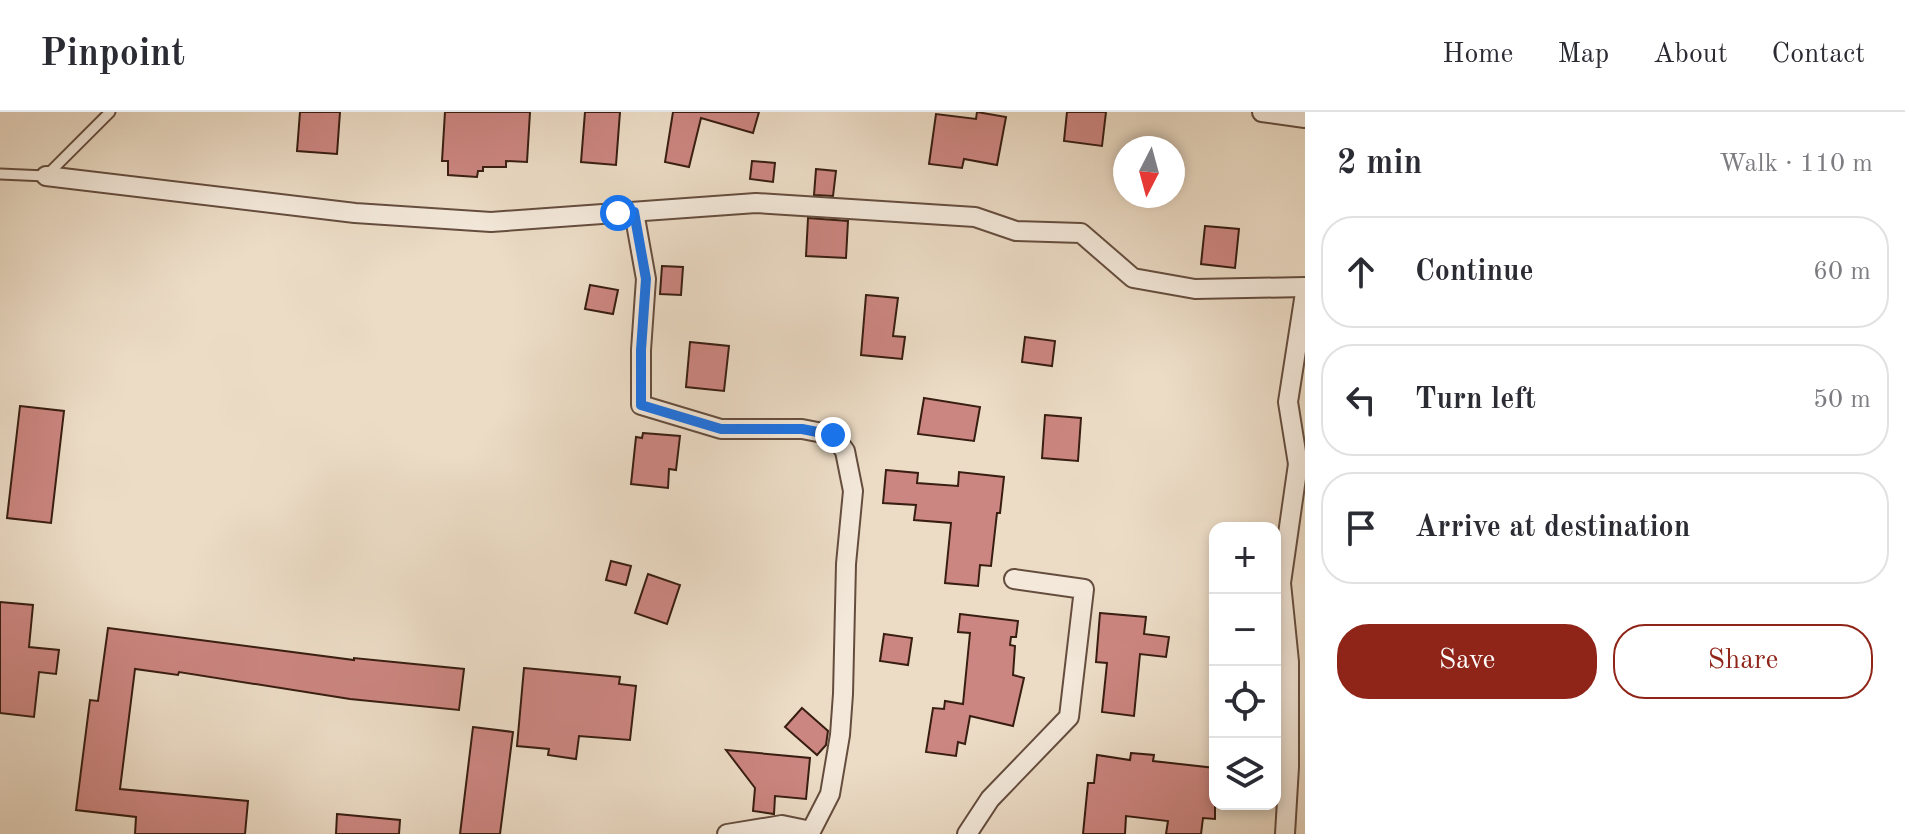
<!DOCTYPE html>
<html lang="en">
<head>
<meta charset="utf-8">
<style>
	:root { --surface:#fff; --page:#f2f2f3; --text:#2b2b33; --muted:#7c7c81; --line:#e1e1e2; --accent:#8f2418 }
	body { margin:0; font-family:"Old Standard TT",serif; background:var(--page); color:var(--text) }
	.controls { position:absolute; right:24px; bottom:24px; display:grid; overflow:hidden; border-radius:16px; box-shadow:0 4px 12px #0003 }
	.controls button { width:72px; height:72px; display:grid; place-items:center; padding:0; border:0; border-bottom:2px solid var(--line); background:var(--surface); color:var(--text); font:40px sans-serif }
	.compass { position:absolute; left:1113px; top:24px; width:72px; height:72px; border-radius:50%; background:var(--surface); box-shadow:0 4px 12px #0003; rotate:186deg }
	.stop { position:absolute; width:24px; height:24px; margin:-18px; border:6px solid #1a73e8; border-radius:50%; background:#fff }
	.stop.end { background:#1a73e8; border-color:#fff; box-shadow:0 2px 8px #0008 }
	.list { margin:0; padding:0; list-style:none }
	h2 { display:flex; justify-content:space-between; align-items:center; height:104px; margin:0; padding:0 32px; font-size:34px }
	h2 small { font-size:26px; font-weight:400; color:var(--muted) }
	.list li { display:grid; grid-template-columns:52px 1fr auto; gap:24px; align-items:center; box-sizing:border-box; height:112px; margin:0 16px 16px; padding:0 16px; border:2px solid var(--line); border-radius:32px }
	.list b { display:block; font-size:30px; white-space:nowrap }
	.list em { font-size:26px; font-style:normal; color:var(--muted) }
	.actions { display:flex; gap:16px; padding:24px 32px }
	.actions a { flex:1; padding:18px 0; border:2px solid var(--accent); border-radius:32px; text-align:center; font-size:28px; color:var(--accent) }
	.actions .main { background:var(--accent); color:#fff }
	.icon { flex:none; width:44px; height:44px; fill:none; stroke:currentColor; stroke-width:2; stroke-linecap:round; stroke-linejoin:round }
	.map { position:relative; flex:none; width:1305px; height:722px; overflow:hidden }
	header { display:flex; align-items:center; gap:48px; box-sizing:border-box; height:112px; padding:0 40px; background:var(--surface); border-bottom:2px solid var(--line) }
	header strong { font-size:38px }
	nav { display:flex; gap:44px; margin-inline-start:auto; font-size:28px }
	main { display:flex }
	aside { flex:1; background:var(--surface) }
	.map>svg:first-child { display:block }
	.building { fill:#cc8681; stroke:#381d11; stroke-width:2 }
	.lines { fill:none; stroke-linecap:round; stroke-linejoin:round }
	.lane-casing { stroke:#654d3e; stroke-width:13 }
	.street-casing { stroke:#654d3e; stroke-width:22 }
	.lane { stroke:#f3e8da; stroke-width:9 }
	.street { stroke:#f3e8da; stroke-width:18 }
	.route { stroke:#1a73e8; stroke-width:10 }
</style>
</head>
<body>
<header>
<strong>Pinpoint</strong>
<nav><a>Home</a><a>Map</a><a>About</a><a>Contact</a></nav>
</header>
<main>
<div class="map">
<svg width="1305" height="722" viewBox="0 0 1305 722">
	<rect width="100%" height="100%" fill="#ecdcc6"/>
	<filter id="stains"><feTurbulence type="fractalNoise" baseFrequency=".0025" numOctaves="4"/><feColorMatrix values="0 0 0 0 .2 0 0 0 0 .09 0 0 0 0 .02 0 0 0 .5 -.17"/></filter>
	<radialGradient id="worn" r=".72"><stop offset=".6" stop-color="#630" stop-opacity="0"/><stop offset="1" stop-color="#630" stop-opacity=".3"/></radialGradient>
	<!-- building -->
	<g class="building">
		<polygon points="300,0 340,0 337,42 297,39"/>
		<polygon points="445,0 530,0 527,50 506,49 506,55 483,55 483,59 478,59 477,65 448,63 448,49 442,49"/>
		<polygon points="585,0 620,0 616,53 581,50"/>
		<polygon points="673,0 759,0 753,21 701,6 689,55 665,50"/>
		<polygon points="977,0 1006,5 997,53 964,47 962,56 929,52 936,2 976,7"/>
		<polygon points="1067,0 1106,0 1102,34 1064,29"/>
		<polygon points="752,49 775,51 773,70 750,67"/>
		<polygon points="816,57 836,59 833,84 814,83"/>
		<polygon points="808,106 848,109 846,146 806,144"/>
		<polygon points="1205,114 1239,117 1235,156 1201,152"/>
		<polygon points="662,154 683,155 681,183 660,182"/>
		<polygon points="590,173 618,178 613,202 585,197"/>
		<polygon points="866,183 898,186 893,224 905,225 902,247 861,243"/>
		<polygon points="1025,225 1055,229 1052,254 1022,250"/>
		<polygon points="690,230 729,234 724,279 686,275"/>
		<polygon points="924,286 980,295 974,329 918,322"/>
		<polygon points="20,294 64,299 51,411 7,406"/>
		<polygon points="1045,303 1081,306 1078,349 1042,346"/>
		<polygon points="643,321 680,324 676,358 669,357 668,376 631,372 636,325 642,326"/>
		<polygon points="886,358 918,361 917,371 958,374 959,360 1004,365 1000,401 997,401 991,454 980,453 978,474 945,471 951,411 914,408 916,393 883,391"/>
		<polygon points="611,449 631,454 626,473 606,468"/>
		<polygon points="648,462 680,473 667,512 635,501"/>
		<polygon points="0,490 33,493 29,535 59,538 56,562 39,560 34,605 0,601"/>
		<polygon points="1100,501 1146,505 1144,522 1169,525 1166,545 1140,542 1134,604 1102,600 1107,551 1096,550"/>
		<polygon points="960,502 1018,509 1016,525 1011,525 1010,533 1015,534 1013,563 1024,566 1013,614 970,604 965,632 958,630 956,644 926,640 933,596 944,597 945,589 963,592 970,521 958,520"/>
		<polygon points="108,516 354,548 354,546 464,557 459,598 350,587 179,560 178,563 135,557 120,677 248,689 245,722 135,722 136,705 76,698 90,588 98,589"/>
		<polygon points="884,522 912,526 908,553 880,549"/>
		<polygon points="524,556 620,565 619,572 636,574 630,628 579,624 576,647 548,643 549,637 517,634"/>
		<polygon points="802,596 828,619 826,633 817,643 785,615"/>
		<polygon points="473,615 513,620 500,722 460,722"/>
		<polygon points="726,638 810,646 806,687 775,684 774,702 753,699 755,676"/>
		<polygon points="1131,641 1154,643 1153,649 1215,656 1215,707 1203,706 1201,722 1166,722 1168,709 1126,704 1125,722 1083,722 1088,671 1094,671 1097,643 1130,648"/>
		<polygon points="337,702 400,708 399,722 336,722"/>
	</g>
	<g class="lines">
		<defs>
			<polyline id="lane" points="0,62 46,64 110,0"/>
			<g id="street">
				<polyline points="1262,0 1305,6"/>
				<polyline points="46,64 355,101 491,110 756,91 975,105 1016,119 1081,121 1133,166 1195,177 1305,175"/>
				<polyline points="634,100 646,167 641,238 641,293 721,317 802,317 833,323 845,339 853,379 846,452 843,582 840,623 830,682 811,719 782,713 727,722"/>
				<polyline points="1305,181 1288,290 1298,352 1305,353"/>
				<polyline points="967,722 990,687 1069,605 1084,477 1014,467"/>
				<polyline points="1285,722 1289,655 1289,550 1281,471 1298,352"/>
			</g>
		</defs>
		<!-- lane casing -->
		<use href="#lane" class="lane-casing"/>
		<!-- street casing -->
		<use href="#street" class="street-casing"/>
		<!-- lane -->
		<use href="#lane" class="lane"/>
		<!-- street -->
		<use href="#street" class="street"/>
	</g>
	<g class="lines">
		<!-- route -->
		<polyline class="route" points="618,101 634,100 646,167 641,238 641,293 721,317 802,317 833,323"/>
	</g>
	<rect width="100%" height="100%" filter="url(#stains)"/>
	<rect width="100%" height="100%" fill="url(#worn)"/>
</svg>
<div class="controls">
<button>+</button>
<button>−</button>
<button><svg class="icon" aria-label="locate" viewBox="0 0 24 24"><circle cx="12" cy="12" r="6"/><path d="M12 2v4M12 18v4M2 12h4M18 12h4"/></svg></button>
<button><svg class="icon" aria-label="layers" viewBox="0 0 24 24"><path d="M12 4l9 5-9 5-9-5zM3 14l9 5 9-5"/></svg></button>
</div>
<svg class="compass" viewBox="-18 -18 36 36"><path d="M0-13l5 13h-10z" fill="#e53935"/><path d="M0 13l5-13h-10z" fill="#7c7c81"/></svg>
<div class="stop" style="left:618px;top:101px"></div>
<div class="stop end" style="left:833px;top:323px"></div>
</div>
<aside>
<h2>2 min<small>Walk · 110 m</small></h2>
<ul class="list">
<li><svg class="icon" aria-label="ahead" viewBox="0 0 24 24"><path d="M12 20V5M6 11l6-6 6 6"/></svg><div><b>Continue</b></div><em>60 m</em></li>
<li><svg class="icon" aria-label="left" viewBox="0 0 24 24"><path d="M17 20v-9H6M10 6l-5 5 5 5"/></svg><div><b>Turn left</b></div><em>50 m</em></li>
<li><svg class="icon" aria-label="arrive" viewBox="0 0 24 24"><path d="M6 21V4h12l-3 4 3 4H6"/></svg><div><b>Arrive at destination</b></div></li>
</ul>
<div class="actions"><a class="main">Save</a><a>Share</a></div>
</aside>
</main>
</body>
</html>
